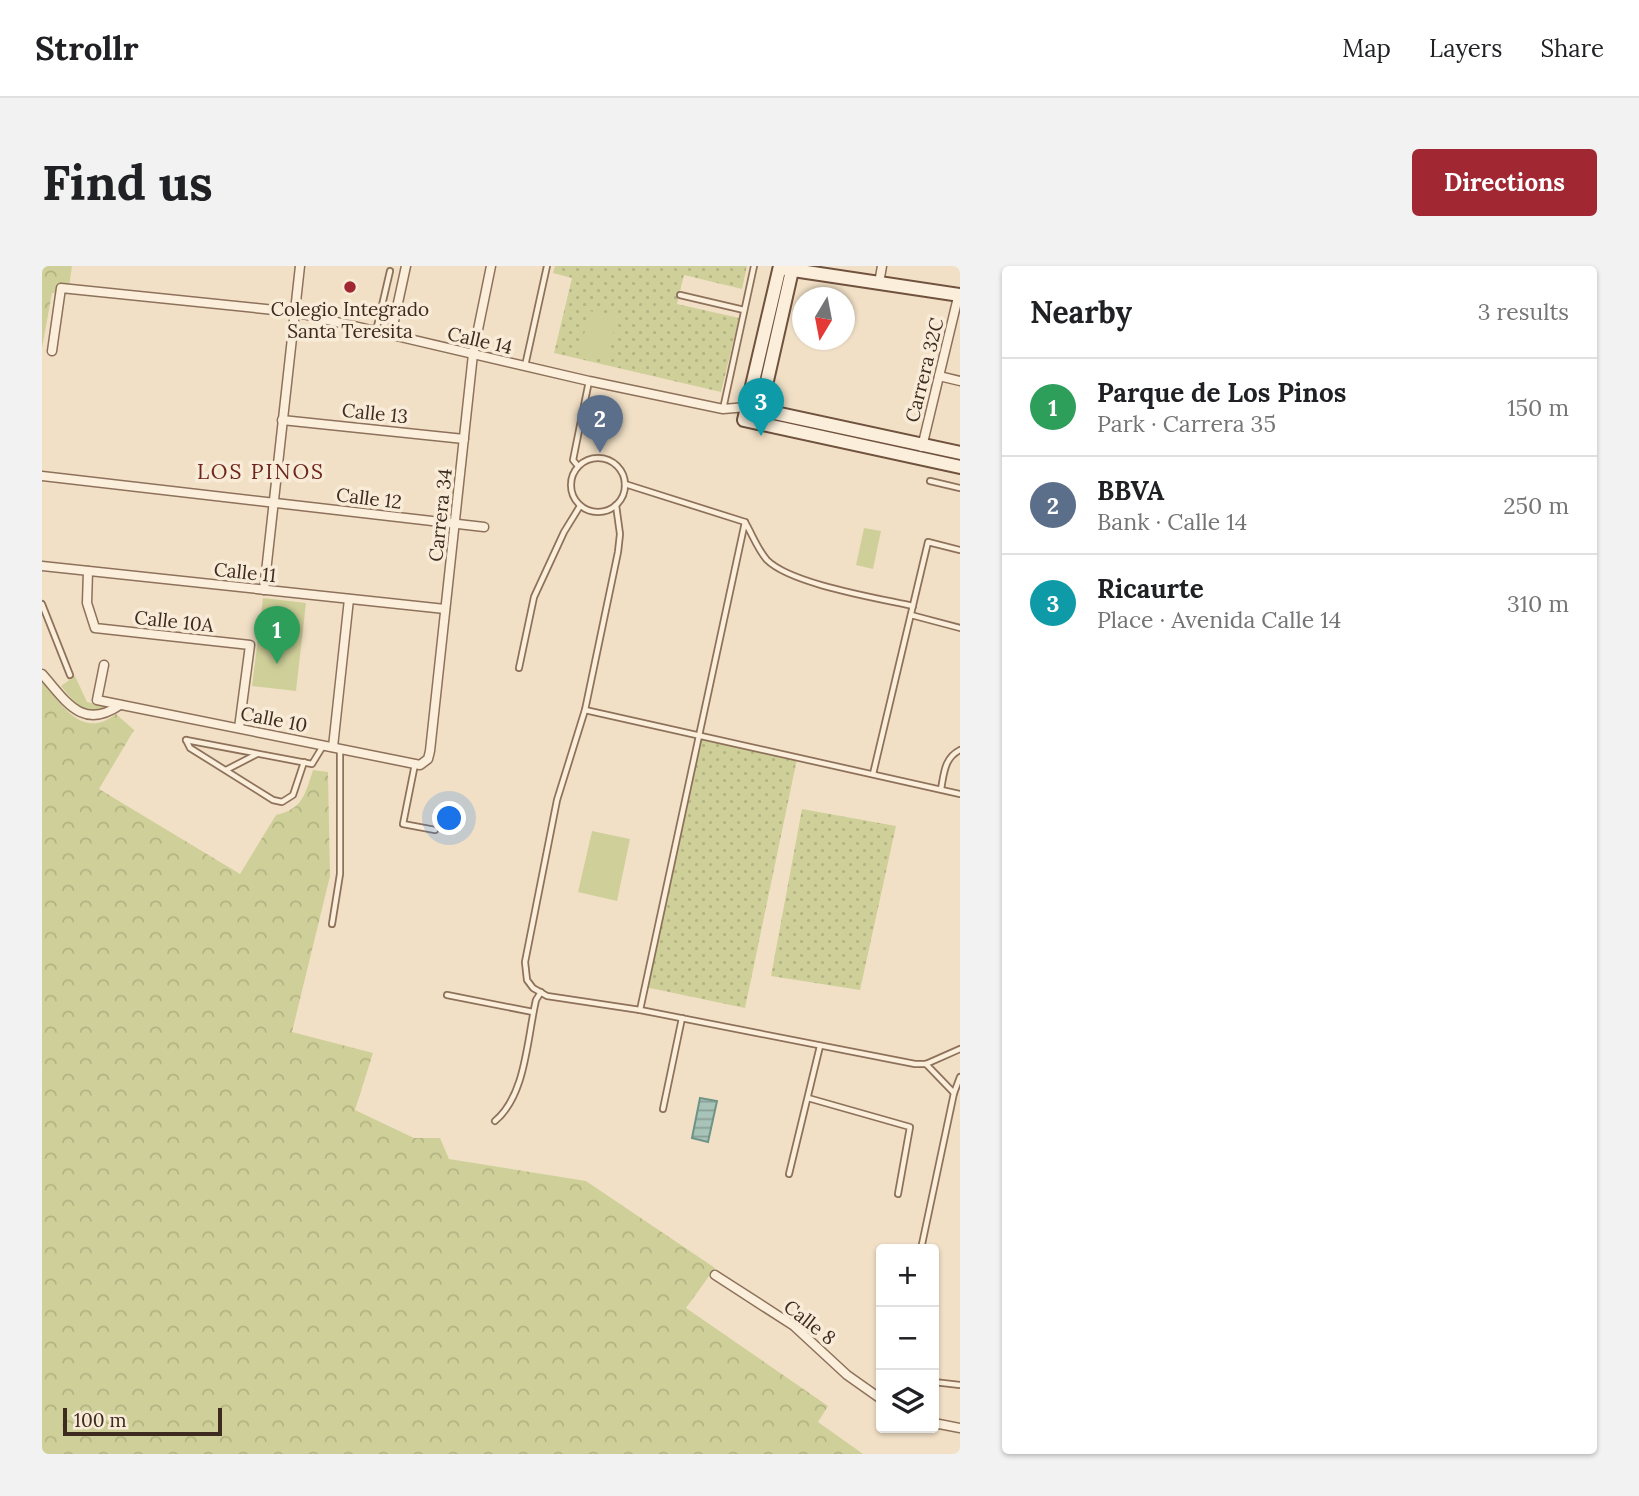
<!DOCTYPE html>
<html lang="en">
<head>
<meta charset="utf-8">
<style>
	:root { --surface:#fff; --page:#f2f2f2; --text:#202124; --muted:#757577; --line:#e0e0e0; --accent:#a12733 }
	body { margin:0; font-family:Lora,serif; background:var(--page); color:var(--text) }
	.controls { position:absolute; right:21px; bottom:21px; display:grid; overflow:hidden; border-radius:7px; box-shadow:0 2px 5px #0004 }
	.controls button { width:63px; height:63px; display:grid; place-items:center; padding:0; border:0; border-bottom:2px solid var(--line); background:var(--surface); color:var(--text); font:35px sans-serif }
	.compass { position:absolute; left:750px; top:21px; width:63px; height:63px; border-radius:50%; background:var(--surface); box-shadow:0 2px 5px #0004; rotate:190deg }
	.scale { position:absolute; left:21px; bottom:18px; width:159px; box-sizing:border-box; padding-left:7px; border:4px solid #3d2b1f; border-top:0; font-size:19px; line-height:24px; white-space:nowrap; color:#3d2b1f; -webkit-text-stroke:5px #f8ebd7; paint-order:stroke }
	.you { position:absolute; left:408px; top:553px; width:24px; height:24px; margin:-18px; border:5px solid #fff; border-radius:50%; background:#1a73e8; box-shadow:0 0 0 10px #1a73e833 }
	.badge { display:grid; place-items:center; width:46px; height:46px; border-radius:50%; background:var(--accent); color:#fff; font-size:23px; font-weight:700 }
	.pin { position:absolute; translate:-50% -58px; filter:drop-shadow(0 2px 4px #0008) }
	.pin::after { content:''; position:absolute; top:37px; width:24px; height:21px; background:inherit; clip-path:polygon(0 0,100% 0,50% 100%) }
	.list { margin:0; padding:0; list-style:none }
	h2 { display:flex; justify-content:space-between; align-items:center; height:91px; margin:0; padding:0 28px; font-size:30px }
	h2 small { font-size:23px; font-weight:400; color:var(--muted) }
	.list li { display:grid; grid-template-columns:46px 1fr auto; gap:21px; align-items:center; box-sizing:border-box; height:98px; padding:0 28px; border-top:2px solid var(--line) }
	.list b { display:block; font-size:26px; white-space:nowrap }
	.list p { margin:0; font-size:23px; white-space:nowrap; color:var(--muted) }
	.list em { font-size:23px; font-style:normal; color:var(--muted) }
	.icon { flex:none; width:38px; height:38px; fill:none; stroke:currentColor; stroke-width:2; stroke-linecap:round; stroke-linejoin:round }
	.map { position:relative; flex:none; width:918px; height:1188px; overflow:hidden; border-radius:7px }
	header { display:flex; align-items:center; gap:42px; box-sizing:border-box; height:98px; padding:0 35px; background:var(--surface); border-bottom:2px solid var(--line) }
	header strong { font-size:33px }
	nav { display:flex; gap:38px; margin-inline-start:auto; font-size:24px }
	.intro { display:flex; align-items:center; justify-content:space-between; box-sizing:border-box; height:168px; padding:0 42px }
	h1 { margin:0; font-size:49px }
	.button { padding:18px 32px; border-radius:7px; background:var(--accent); color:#fff; font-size:24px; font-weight:700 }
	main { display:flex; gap:42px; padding:0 42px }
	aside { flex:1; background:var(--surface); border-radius:7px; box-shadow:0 2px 5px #0004 }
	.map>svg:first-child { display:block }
	.grass { fill:url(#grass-dots) }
	.forest { fill:url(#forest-crowns) }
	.green { fill:#cfd099 }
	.water { fill:url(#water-rules); stroke:#6e9487; stroke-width:2 }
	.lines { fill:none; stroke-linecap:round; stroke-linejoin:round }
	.lane-casing { stroke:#8e715b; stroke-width:8 }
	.street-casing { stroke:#8e715b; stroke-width:11 }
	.secondary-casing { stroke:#70523e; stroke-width:16 }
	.lane { stroke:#fbeedb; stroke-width:4.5 }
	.street { stroke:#fbeedb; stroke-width:8 }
	.secondary { stroke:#fbeedb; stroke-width:12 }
	.poi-dot { fill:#a12733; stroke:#f8ebd7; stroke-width:2.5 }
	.labels { text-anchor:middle; stroke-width:7; stroke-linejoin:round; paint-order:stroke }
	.poi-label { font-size:19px; fill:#3d2b1f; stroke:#f8ebd7 }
	.street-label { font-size:19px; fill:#3d2b1f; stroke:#f8ebd7 }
	.neighbourhood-label { font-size:21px; letter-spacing:2px; fill:#6d251c; stroke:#f8ebd7 }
</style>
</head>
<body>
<header>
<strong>Strollr</strong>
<nav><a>Map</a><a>Layers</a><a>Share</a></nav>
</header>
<div class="intro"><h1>Find us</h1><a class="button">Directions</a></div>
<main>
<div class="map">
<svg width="918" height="1188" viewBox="0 0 918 1188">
	<defs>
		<pattern id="grass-dots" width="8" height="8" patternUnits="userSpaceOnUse" patternTransform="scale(1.75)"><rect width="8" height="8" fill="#cfd099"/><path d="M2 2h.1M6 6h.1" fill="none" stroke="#b3b383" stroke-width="1.8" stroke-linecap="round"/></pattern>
		<pattern id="forest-crowns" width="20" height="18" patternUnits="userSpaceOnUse" patternTransform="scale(1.75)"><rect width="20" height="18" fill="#cfd099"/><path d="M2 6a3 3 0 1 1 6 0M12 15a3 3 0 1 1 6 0" fill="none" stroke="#b3b383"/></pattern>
		<pattern id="water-rules" width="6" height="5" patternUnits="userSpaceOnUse" patternTransform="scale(1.75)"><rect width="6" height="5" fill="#a8c4b9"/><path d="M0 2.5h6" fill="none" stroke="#8a9f96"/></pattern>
	</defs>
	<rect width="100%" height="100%" fill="#f1e0c6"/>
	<!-- grass -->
	<g class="grass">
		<polygon points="513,0 705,0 700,23 642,9 635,38 697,52 679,126 512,87 530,12 511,7"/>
		<polygon points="655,472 755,493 703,742 603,721"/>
		<polygon points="760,543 854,560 818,724 729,710"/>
	</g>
	<!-- forest -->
	<g class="forest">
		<polygon points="0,0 30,0 26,28 10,27 0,82"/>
		<path d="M0 417C22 440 40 474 74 448L92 464 57 523 198 608 234 549C261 543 263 528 271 504L286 506 288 610 250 766 331 787 313 844 372 872H398L407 893 544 915 673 1002 644 1042 786 1140 776 1156 821 1188H0Z"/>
	</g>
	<!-- green -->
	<g class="green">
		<polygon points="547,45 575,50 566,94 538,89"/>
		<polygon points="822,262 839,265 831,303 814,299"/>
		<polygon points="221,332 264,337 254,425 210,420"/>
		<path d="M33 410 45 436 64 440C44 455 31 434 19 420Z"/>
		<polygon points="550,565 588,573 575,635 536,626"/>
	</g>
	<!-- water -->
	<polygon class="water" points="658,832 675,835 666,876 650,872"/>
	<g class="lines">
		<defs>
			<g id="lane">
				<polyline points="638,29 702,44"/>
				<polyline points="334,65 348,5"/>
				<polyline points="483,100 505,0"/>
				<polyline points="681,143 712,0"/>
				<circle cx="556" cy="219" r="27"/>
				<polyline points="536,200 531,194 547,115"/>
				<polyline points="888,215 918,222"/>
				<path d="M583 218 703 256C710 268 716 284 725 294 749 318 835 332 871 340"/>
				<polyline points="574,239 578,268 576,286 543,444 515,534 483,696 485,714 491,722 505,730 598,744 873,798 884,798 918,783"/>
				<polyline points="0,338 28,409"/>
				<polyline points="869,349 918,362"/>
				<polyline points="477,402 492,331 522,266 538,240"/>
				<polyline points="543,444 918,528"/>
				<polyline points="144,474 148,482 231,534 240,536 251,529 262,496"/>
				<polyline points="144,474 270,498 281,480"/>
				<polyline points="373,498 361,558 393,564"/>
				<polyline points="184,504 215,488"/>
				<polyline points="831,508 886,276 918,284"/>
				<path d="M899 523C902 508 902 492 918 484"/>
				<polyline points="290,658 298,608 298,484"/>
				<polyline points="405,729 491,746"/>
				<polyline points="598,744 703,256"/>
				<polyline points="884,798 912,827"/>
				<polyline points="766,832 868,861 856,928"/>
				<polyline points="621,843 640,752"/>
				<path d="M453 855C484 829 485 773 494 734L499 726"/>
				<polyline points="747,908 778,780"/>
				<polyline points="879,983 912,827 918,811"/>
				<polyline points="892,1116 918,1119"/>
			</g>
			<g id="street">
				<polyline points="837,17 840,0"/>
				<polyline points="349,69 364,0"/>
				<polyline points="10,85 19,22 252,46 547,115 681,143 705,141"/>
				<polyline points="897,110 918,115"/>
				<polyline points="240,154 422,173"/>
				<polyline points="880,181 917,27"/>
				<polyline points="0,210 442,261"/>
				<polyline points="0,300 403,343"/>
				<polyline points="46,305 45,337 53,362 208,379 197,462"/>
				<polyline points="222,324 258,0"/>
				<polyline points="62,399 55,434 378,499 386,493 388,485 431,88 449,0"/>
				<path d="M0 408C24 435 40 465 78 439"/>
				<polyline points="291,481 307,333"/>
				<polyline points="673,1009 752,1060 805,1109 839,1133"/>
				<polyline points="892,1157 918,1162"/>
			</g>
			<g id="secondary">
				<polyline points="738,0 702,154 918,201"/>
				<polyline points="738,2 918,29"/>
				<polyline points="705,141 918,187"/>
				<polyline points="717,150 751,0"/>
			</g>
		</defs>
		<!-- lane casing -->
		<use href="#lane" class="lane-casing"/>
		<!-- street casing -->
		<use href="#street" class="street-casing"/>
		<!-- secondary casing -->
		<use href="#secondary" class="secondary-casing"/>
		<!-- lane -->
		<use href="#lane" class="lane"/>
		<!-- street -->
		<use href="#street" class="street"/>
		<!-- secondary -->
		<use href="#secondary" class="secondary"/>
	</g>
	<!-- markers -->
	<circle class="poi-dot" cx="308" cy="21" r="7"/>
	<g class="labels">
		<!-- poi labels -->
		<g class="poi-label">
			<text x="308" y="50">Colegio Integrado<tspan x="308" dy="22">Santa Teresita</tspan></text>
		</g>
		<!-- street labels -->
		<g class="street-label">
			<text transform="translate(438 74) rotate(13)" y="7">Calle 14</text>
			<text transform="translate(882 104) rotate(-76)" y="7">Carrera 32C</text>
			<text transform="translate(333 147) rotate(6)" y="7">Calle 13</text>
			<text transform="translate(327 232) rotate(7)" y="7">Calle 12</text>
			<text transform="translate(398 249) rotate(-84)" y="7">Carrera 34</text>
			<text transform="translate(203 306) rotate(6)" y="7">Calle 11</text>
			<text transform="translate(132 355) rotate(6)" y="7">Calle 10A</text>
			<text transform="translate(232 453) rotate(11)" y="7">Calle 10</text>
			<text transform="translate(768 1056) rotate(38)" y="7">Calle 8</text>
		</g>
		<!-- neighbourhood labels -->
		<g class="neighbourhood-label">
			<text x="219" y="213">LOS PINOS</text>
		</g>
	</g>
</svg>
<div class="controls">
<button>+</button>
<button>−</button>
<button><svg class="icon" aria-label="layers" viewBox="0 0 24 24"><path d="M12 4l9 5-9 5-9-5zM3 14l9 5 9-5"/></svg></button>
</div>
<svg class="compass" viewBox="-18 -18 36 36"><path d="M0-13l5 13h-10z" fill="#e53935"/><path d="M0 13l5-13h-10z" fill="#757577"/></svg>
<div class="scale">100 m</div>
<div class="you"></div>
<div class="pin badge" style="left:235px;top:398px;background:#2e9e5b">1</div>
<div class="pin badge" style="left:558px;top:187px;background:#5c6f8a">2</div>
<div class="pin badge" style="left:719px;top:170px;background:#0f9aa8">3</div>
</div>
<aside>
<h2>Nearby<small>3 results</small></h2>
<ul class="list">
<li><span class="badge" style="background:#2e9e5b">1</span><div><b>Parque de Los Pinos</b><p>Park · Carrera 35</p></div><em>150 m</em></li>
<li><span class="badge" style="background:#5c6f8a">2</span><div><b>BBVA</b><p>Bank · Calle 14</p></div><em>250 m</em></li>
<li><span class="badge" style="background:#0f9aa8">3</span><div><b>Ricaurte</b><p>Place · Avenida Calle 14</p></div><em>310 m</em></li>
</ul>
</aside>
</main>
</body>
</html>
